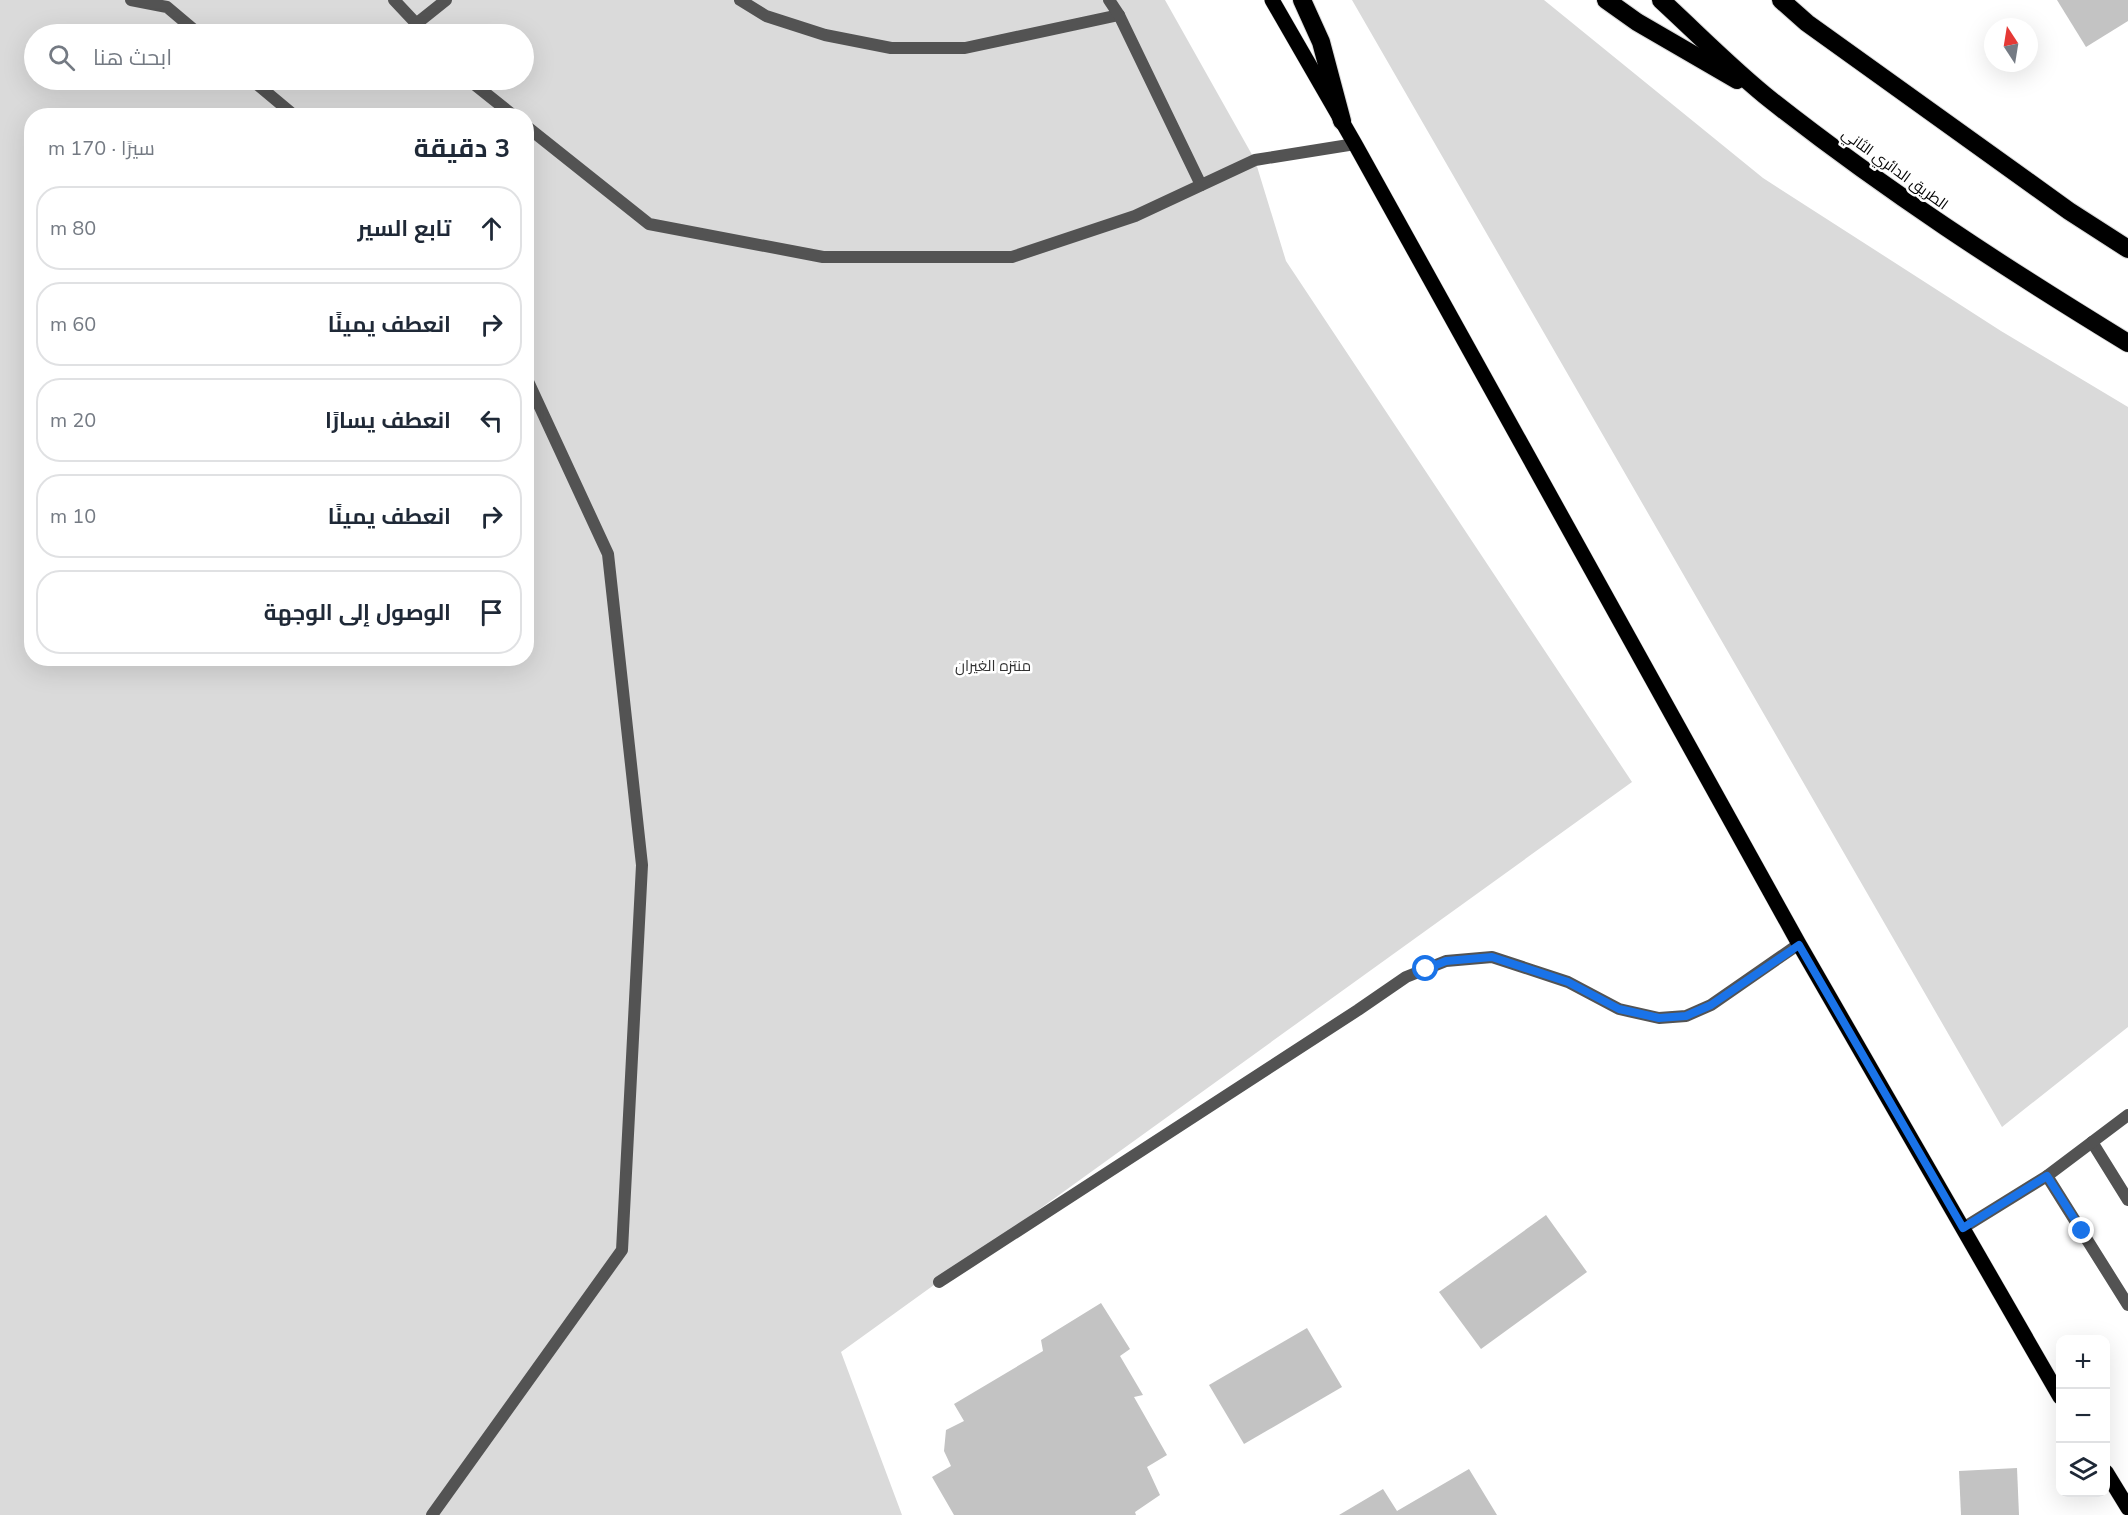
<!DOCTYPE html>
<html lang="ar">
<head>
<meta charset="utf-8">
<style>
	:root { --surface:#fff; --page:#f2f2f3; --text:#1f2937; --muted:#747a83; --line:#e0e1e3 }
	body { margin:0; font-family:"Nunito Sans",Cairo,sans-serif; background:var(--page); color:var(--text); direction:rtl }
	.controls { position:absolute; right:18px; bottom:18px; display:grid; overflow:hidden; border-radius:12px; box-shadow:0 6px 24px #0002 }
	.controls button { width:54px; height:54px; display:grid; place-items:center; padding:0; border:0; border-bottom:2px solid var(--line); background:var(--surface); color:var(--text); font:30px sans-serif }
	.compass { position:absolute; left:1984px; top:18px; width:54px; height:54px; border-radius:50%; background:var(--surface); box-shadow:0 6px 24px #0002; rotate:348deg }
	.stop { position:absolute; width:18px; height:18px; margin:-14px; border:4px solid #1a73e8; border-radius:50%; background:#fff }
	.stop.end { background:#1a73e8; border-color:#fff; box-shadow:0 2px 6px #0008 }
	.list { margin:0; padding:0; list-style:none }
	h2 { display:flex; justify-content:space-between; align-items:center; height:78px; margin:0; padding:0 24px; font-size:26px }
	h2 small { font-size:20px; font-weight:400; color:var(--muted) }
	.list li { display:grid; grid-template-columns:39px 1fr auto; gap:18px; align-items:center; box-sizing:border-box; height:84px; margin:0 12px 12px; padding:0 12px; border:2px solid var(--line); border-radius:24px }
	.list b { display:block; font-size:22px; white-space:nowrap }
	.list em { font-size:20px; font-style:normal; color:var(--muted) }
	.icon { flex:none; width:33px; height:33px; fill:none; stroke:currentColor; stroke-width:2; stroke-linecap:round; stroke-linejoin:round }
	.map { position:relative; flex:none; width:2128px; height:1515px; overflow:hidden; direction:ltr }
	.search { position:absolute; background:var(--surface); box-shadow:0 6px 24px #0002; left:24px; top:24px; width:510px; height:66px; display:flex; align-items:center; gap:15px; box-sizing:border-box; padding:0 21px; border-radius:33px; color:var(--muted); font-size:22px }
	.panel { position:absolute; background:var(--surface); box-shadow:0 6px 24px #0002; left:24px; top:108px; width:510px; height:558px; border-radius:24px; direction:rtl }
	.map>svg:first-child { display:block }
	.green { fill:#dadada; fill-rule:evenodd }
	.building { fill:#c3c3c3 }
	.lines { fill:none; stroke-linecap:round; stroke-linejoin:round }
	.primary-casing { stroke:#dbdbdb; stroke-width:16 }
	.motorway-casing { stroke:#dbdbdb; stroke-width:20 }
	.service { stroke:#535353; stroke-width:12 }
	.primary { stroke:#000; stroke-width:15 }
	.motorway { stroke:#000; stroke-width:18 }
	.route { stroke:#1a73e8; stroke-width:8 }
	.labels { text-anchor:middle; stroke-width:5; stroke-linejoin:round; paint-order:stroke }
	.street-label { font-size:15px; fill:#000; stroke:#fff }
	.park-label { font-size:15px; fill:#313131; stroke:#fff }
</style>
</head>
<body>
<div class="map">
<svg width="2128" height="1515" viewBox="0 0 2128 1515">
	<rect width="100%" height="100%" fill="#fff"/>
	<!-- green -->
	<g class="green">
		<path d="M0 0H1165L1255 160 1286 261 1632 782 841 1352 902 1515H0ZM34 34H524V80H34ZM32 116H526V658H32Z"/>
		<polygon points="1352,0 1544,0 1763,178 2001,331 2128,407 2128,1027 2002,1127"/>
	</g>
	<!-- building -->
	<g class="building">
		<polygon points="2057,0 2128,0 2128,21 2086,47"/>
		<polygon points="1546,1215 1587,1272 1481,1349 1439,1292"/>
		<polygon points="1101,1303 1130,1349 1120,1356 1143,1395 1134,1397 1167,1455 1147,1467 1160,1495 1135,1512 1136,1515 954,1515 932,1477 951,1466 944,1451 946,1430 964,1421 954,1404 1043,1351 1041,1340"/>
		<polygon points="1307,1328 1342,1387 1244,1444 1209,1385"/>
		<polygon points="2017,1468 2019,1515 1961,1515 1959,1471"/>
		<polygon points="1469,1469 1497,1515 1339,1515 1383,1489 1397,1511"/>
	</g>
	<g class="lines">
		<defs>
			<g id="primary">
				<polyline points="1272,0 1355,144 1799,944 2060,1397"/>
				<polyline points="2106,1472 2128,1508"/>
			</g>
			<g id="motorway">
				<polyline points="1302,0 1321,42 1342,121"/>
				<polyline points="1606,0 1637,22 1737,80"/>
				<path d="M1661 0C1697 33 1733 70 1772 101 1885 190 2005 268 2128 343"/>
				<polyline points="1781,0 1807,23 2069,211 2128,249"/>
			</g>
		</defs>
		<!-- primary casing -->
		<use href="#primary" class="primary-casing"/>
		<!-- motorway casing -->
		<use href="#motorway" class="motorway-casing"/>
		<!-- service -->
		<g class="service">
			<polyline points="131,0 167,7 199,34"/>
			<polyline points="394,0 426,34"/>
			<polyline points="740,0 766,16 825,35 891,48 965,48 1119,15"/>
			<polyline points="1109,0 1119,15 1201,185"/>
			<polyline points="416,24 446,0"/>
			<polyline points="252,80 295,116"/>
			<polyline points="469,80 514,116"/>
			<polyline points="526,126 649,224 823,257 1012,257 1135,216 1255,160 1355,144"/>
			<polyline points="2092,1142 2128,1200"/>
			<polyline points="2047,1176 2128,1305"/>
			<polyline points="1963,1228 2047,1176 2128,1115"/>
			<polyline points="939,1282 1358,1010 1406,977 1446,961 1492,957 1568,982 1619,1009 1659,1018 1686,1016 1711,1005 1799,944"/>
			<polyline points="432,1515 622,1250 642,865 608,554 526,377"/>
		</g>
		<!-- primary -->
		<use href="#primary" class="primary"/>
		<!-- motorway -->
		<use href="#motorway" class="motorway"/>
	</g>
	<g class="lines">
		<!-- route -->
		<polyline class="route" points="1426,969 1446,961 1492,957 1568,982 1619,1009 1659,1018 1686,1016 1711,1005 1799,945 1963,1228 2047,1176 2082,1231"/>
	</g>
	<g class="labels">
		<!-- street labels -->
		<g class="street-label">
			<text transform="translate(1895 169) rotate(36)" y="5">الطريق الدائري الثاني</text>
		</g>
		<!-- park labels -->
		<g class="park-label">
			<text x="993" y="671">منتزه الغيران</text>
		</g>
	</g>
</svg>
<div class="controls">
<button>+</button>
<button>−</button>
<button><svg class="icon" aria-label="layers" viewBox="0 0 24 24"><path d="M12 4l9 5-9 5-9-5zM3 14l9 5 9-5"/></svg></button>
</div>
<svg class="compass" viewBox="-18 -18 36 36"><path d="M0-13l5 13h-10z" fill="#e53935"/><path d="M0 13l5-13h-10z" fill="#747a83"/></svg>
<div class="stop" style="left:1426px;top:969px"></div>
<div class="stop end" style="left:2082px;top:1231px"></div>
<div class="search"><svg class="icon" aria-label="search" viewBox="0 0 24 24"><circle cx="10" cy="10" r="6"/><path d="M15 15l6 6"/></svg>ابحث هنا</div>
<section class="panel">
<h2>3 دقيقة<small>سيرًا · 170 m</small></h2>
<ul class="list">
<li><svg class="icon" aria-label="ahead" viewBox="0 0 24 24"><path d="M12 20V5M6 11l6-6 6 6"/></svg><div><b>تابع السير</b></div><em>80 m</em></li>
<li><svg class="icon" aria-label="right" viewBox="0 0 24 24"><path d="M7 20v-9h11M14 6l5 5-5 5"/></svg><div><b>انعطف يمينًا</b></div><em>60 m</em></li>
<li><svg class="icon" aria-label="left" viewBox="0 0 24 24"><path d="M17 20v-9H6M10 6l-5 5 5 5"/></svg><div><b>انعطف يسارًا</b></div><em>20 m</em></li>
<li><svg class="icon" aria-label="right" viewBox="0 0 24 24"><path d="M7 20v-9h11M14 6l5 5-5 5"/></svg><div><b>انعطف يمينًا</b></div><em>10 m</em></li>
<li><svg class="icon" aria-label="arrive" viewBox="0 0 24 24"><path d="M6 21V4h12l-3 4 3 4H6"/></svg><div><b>الوصول إلى الوجهة</b></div></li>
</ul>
</section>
</div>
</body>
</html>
